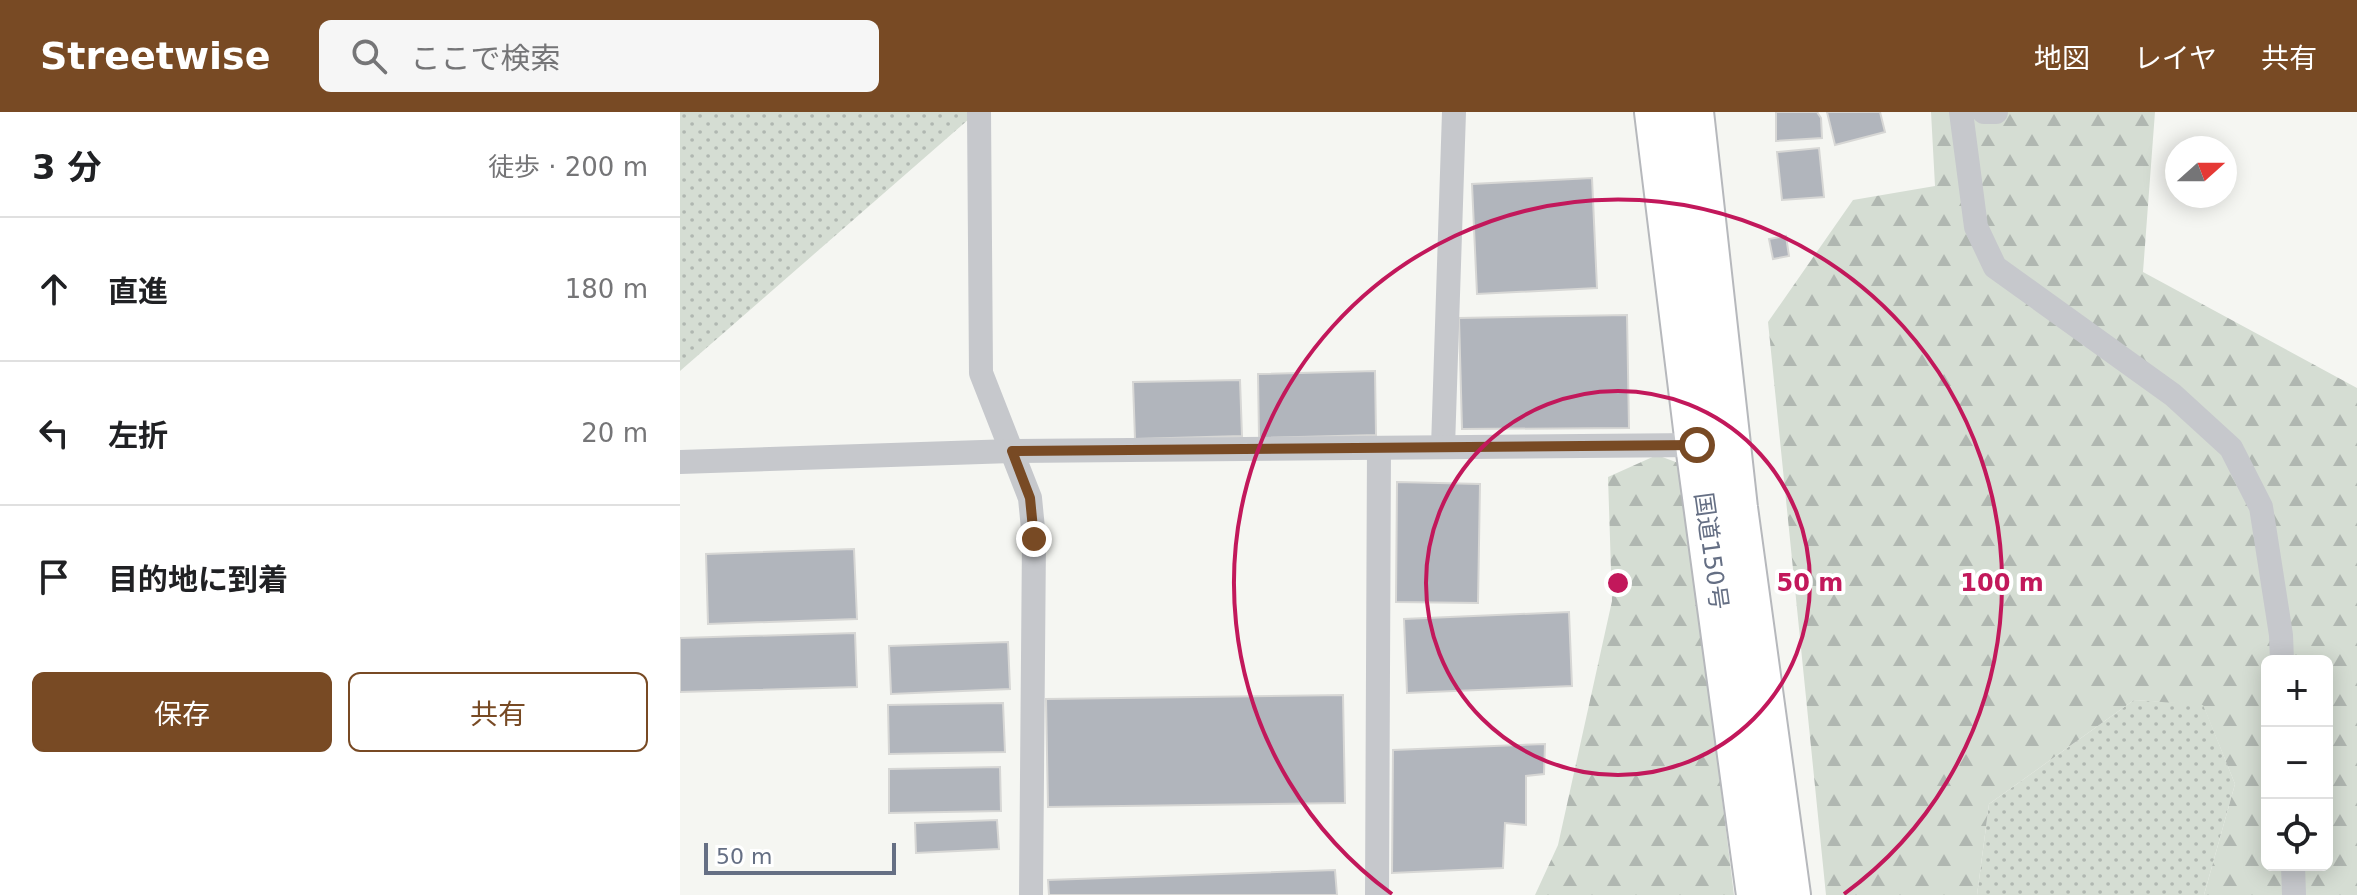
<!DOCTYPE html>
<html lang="ja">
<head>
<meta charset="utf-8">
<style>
	:root { --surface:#fff; --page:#f6f6f6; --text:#202124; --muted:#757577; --line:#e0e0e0; --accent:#784a24 }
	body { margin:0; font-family:"DejaVu Sans","Noto Sans JP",sans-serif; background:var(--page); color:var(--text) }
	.controls { position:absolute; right:24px; bottom:24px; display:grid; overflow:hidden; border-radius:12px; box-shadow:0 4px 20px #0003 }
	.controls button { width:72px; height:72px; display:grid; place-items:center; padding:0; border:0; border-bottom:2px solid var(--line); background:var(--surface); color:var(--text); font:40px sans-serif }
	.compass { position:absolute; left:1485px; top:24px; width:72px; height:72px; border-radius:50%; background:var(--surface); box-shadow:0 4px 20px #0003; rotate:69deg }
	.scale { position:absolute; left:24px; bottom:20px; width:192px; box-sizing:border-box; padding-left:8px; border:4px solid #656f84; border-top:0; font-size:22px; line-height:28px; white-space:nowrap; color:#656f84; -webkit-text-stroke:6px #fff; paint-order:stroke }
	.stop { position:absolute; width:24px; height:24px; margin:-18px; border:6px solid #784a24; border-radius:50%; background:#fff }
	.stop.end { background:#784a24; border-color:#fff; box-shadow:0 2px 8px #0008 }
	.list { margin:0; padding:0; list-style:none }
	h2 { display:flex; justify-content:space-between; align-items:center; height:104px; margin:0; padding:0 32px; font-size:34px }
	h2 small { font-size:26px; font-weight:400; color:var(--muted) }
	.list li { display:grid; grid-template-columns:52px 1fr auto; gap:24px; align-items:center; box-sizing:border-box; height:144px; padding:0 32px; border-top:2px solid var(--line) }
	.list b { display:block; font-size:30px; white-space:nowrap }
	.list em { font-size:26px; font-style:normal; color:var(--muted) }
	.actions { display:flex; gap:16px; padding:24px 32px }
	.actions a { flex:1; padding:18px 0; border:2px solid var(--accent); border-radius:12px; text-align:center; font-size:28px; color:var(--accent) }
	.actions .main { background:var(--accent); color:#fff }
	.icon { flex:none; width:44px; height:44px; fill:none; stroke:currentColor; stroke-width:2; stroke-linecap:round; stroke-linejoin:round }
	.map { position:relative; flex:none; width:1677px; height:783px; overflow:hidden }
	header { display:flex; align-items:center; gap:48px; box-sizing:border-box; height:112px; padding:0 40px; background:var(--accent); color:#fff }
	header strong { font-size:38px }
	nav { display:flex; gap:44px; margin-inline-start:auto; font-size:28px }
	.search { width:560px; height:72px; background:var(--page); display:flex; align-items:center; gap:20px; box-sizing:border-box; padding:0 28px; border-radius:12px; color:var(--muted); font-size:30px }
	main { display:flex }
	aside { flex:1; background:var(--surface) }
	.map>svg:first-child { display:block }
	.grass { fill:url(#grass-dots) }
	.forest { fill:url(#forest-firs); fill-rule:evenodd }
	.building { fill:#b1b5bc; stroke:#d7d7d5; stroke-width:2 }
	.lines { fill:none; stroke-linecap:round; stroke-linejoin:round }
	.highway-casing { stroke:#b6b8bc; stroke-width:46 }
	.street { stroke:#c6c8cc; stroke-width:24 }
	.highway { stroke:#fff; stroke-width:42 }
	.route { stroke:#784a24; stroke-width:10 }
	.ring { fill:none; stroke:#c2185b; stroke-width:4 }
	.labels { text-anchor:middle; stroke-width:8; stroke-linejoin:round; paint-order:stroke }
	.street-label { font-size:24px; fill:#656f84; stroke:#fff }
	.centre { fill:#c2185b; stroke:#fff; stroke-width:4 }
	.ring-label { font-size:24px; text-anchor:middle; font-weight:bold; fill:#c2185b; stroke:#fff; stroke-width:8; stroke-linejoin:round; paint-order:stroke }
</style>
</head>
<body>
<header>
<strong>Streetwise</strong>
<div class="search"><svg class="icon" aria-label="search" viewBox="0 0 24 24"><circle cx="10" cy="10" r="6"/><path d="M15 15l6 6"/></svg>ここで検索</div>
<nav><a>地図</a><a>レイヤ</a><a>共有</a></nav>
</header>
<main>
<aside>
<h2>3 分<small>徒歩 · 200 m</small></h2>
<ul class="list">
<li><svg class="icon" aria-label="ahead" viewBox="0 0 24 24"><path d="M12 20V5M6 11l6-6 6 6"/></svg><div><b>直進</b></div><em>180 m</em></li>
<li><svg class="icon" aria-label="left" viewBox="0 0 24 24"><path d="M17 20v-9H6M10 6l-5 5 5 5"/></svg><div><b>左折</b></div><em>20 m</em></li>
<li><svg class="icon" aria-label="arrive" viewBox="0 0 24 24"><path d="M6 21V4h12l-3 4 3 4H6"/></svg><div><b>目的地に到着</b></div></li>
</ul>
<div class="actions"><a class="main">保存</a><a>共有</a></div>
</aside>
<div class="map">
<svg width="1677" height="783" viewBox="0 0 1677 783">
	<defs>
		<pattern id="grass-dots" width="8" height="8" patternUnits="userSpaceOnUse" patternTransform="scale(2)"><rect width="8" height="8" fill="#d5ddd3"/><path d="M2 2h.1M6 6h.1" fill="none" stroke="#b0b7b1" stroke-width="1.8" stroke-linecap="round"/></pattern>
		<pattern id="forest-firs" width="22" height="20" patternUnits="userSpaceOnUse" patternTransform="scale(2)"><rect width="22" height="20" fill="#d5ddd3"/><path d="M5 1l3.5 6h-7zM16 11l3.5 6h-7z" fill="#b0b7b1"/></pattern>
	</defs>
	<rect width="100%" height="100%" fill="#f5f6f2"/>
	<!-- grass -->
	<g class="grass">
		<polygon points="0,0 297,0 0,259"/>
		<polygon points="1454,588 1523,592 1555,672 1524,783 1297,783 1309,692"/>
	</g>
	<!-- forest -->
	<g class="forest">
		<path d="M1251 0H1475L1463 160 1677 276V783H1524L1555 672 1523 593 1454 588 1309 692 1297 783H1146L1088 210 1173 88 1255 74ZM1587 549H1647V753H1587Z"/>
		<polygon points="977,343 1001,352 1054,783 855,783 878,733 932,489 928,365"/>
	</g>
	<!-- building -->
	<g class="building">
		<polygon points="1096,0 1137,0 1141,6 1142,26 1096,29"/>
		<polygon points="1147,0 1200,0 1205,20 1155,33"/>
		<polygon points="1139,36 1144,85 1102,88 1097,40"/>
		<polygon points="912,66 917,176 797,182 792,72"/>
		<polygon points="1106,124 1109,144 1093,147 1089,127"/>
		<polygon points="947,203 949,316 782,317 779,206"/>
		<polygon points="695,259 696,323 579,326 578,262"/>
		<polygon points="560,268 562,324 455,327 453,270"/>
		<polygon points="717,370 800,372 798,491 716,490"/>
		<polygon points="174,437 177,507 28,512 26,442"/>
		<polygon points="889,500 892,574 727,581 724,507"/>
		<polygon points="175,521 177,575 0,580 0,526"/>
		<polygon points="328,530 330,577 211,582 209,534"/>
		<polygon points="663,583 665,691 368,695 366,587"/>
		<polygon points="323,591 325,640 209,642 208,593"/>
		<polygon points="865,632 864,662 846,664 846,713 825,711 823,756 712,761 713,638"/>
		<polygon points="320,655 321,699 209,701 209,657"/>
		<polygon points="317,708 319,737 236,741 235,711"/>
		<polygon points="655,758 657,783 369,783 368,768"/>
	</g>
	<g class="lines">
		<defs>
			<g id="highway">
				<polyline points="976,0 1017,333 1078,783"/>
				<polyline points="1012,0 1056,396 1109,783"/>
			</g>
		</defs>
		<!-- highway casing -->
		<use href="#highway" class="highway-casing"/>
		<!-- street -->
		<g class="street">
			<polyline points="299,0 301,261 350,386 354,427 351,783"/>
			<polyline points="1281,0 1296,115 1315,155 1493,283 1551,336 1581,395 1601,523 1602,549"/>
			<polyline points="1304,0 1316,0"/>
			<polyline points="763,335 774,0"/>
			<polyline points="0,350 332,339 1017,333"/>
			<polyline points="1613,753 1614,783"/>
			<polyline points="697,783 699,336"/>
		</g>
		<!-- highway -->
		<use href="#highway" class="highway"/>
	</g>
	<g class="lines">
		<!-- route -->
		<polyline class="route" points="354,427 350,386 332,339 1017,333"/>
	</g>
	<!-- distance rings -->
	<g class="ring">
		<circle cx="938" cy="471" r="192"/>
		<path d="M712 782A384 384 0 1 1 1164 782"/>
	</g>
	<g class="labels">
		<!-- street labels -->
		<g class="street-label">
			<text transform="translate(1031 439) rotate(82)" y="8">国道150号</text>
		</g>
	</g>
	<circle cx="938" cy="471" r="12" class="centre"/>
	<g class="ring-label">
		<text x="1130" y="479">50 m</text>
		<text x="1322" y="479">100 m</text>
	</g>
</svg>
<div class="controls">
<button>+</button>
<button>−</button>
<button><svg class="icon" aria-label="locate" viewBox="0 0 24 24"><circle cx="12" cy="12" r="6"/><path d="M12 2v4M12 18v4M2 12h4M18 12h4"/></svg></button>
</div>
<svg class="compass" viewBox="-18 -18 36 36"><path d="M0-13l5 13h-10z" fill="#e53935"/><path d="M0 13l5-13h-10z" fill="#757577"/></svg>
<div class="scale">50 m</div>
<div class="stop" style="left:1017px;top:333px"></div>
<div class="stop end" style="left:354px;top:427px"></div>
</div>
</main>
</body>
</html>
